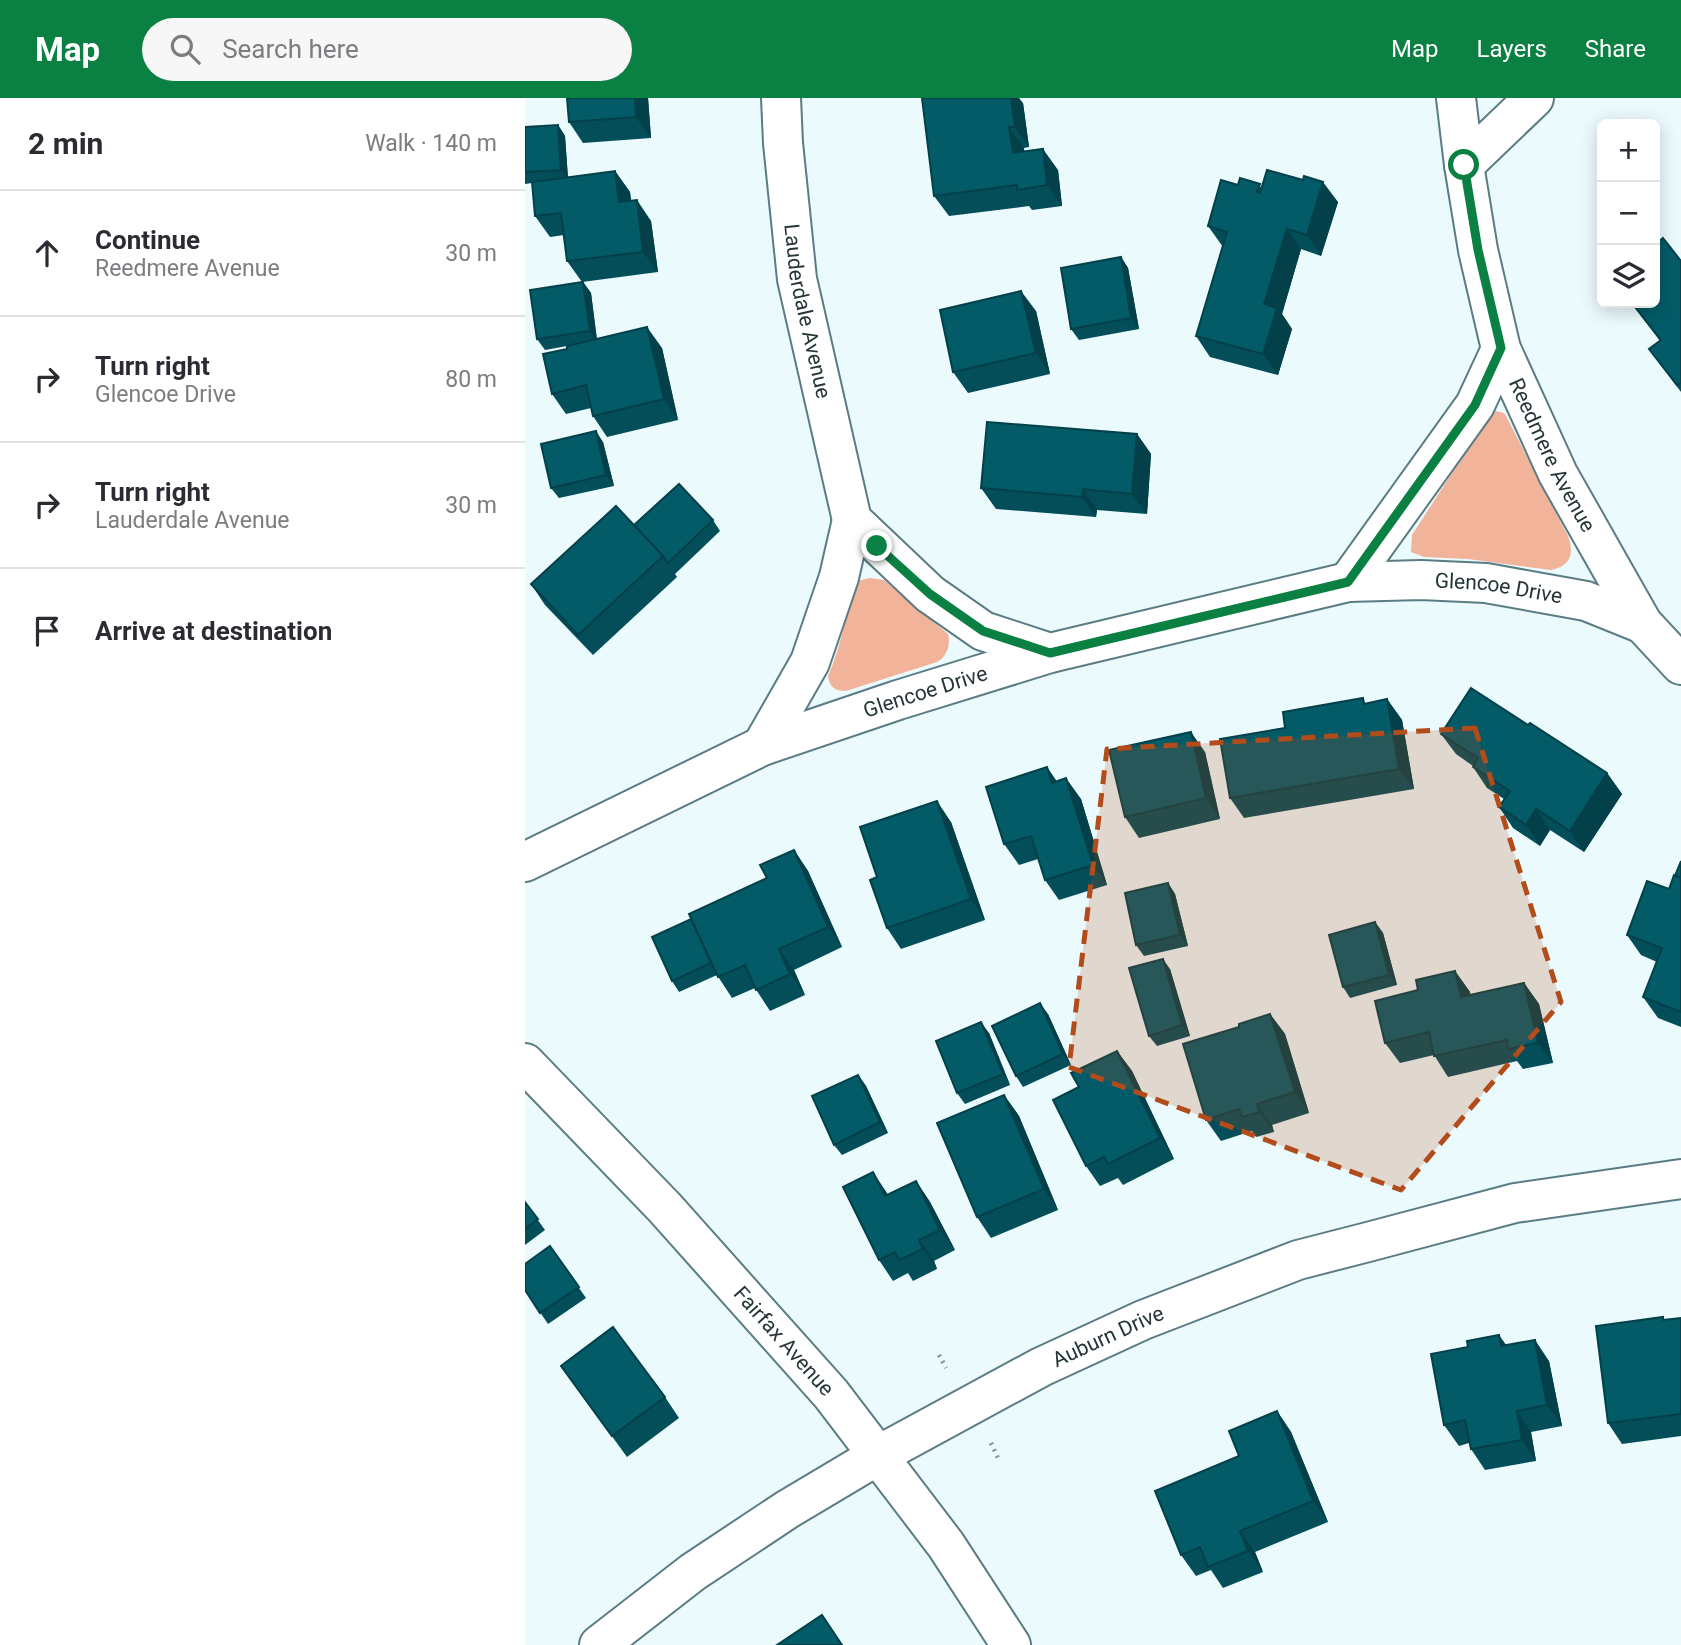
<!DOCTYPE html>
<html lang="en">
<head>
<meta charset="utf-8">
<style>
	:root { --surface:#fff; --page:#f7f7f7; --text:#2b2b33; --muted:#7c7c81; --line:#e1e1e2; --accent:#0b8043 }
	body { margin:0; font-family:Roboto,sans-serif; background:var(--page); color:var(--text) }
	.controls { position:absolute; right:21px; top:21px; display:grid; overflow:hidden; border-radius:10px; box-shadow:0 4px 18px #0003 }
	.controls button { width:63px; height:63px; display:grid; place-items:center; padding:0; border:0; border-bottom:2px solid var(--line); background:var(--surface); color:var(--text); font:35px sans-serif }
	.stop { position:absolute; width:21px; height:21px; margin:-16px; border:5px solid #0b8043; border-radius:50%; background:#fff }
	.stop.end { background:#0b8043; border-color:#fff; box-shadow:0 2px 7px #0008 }
	.list { margin:0; padding:0; list-style:none }
	h2 { display:flex; justify-content:space-between; align-items:center; height:91px; margin:0; padding:0 28px; font-size:30px }
	h2 small { font-size:23px; font-weight:400; color:var(--muted) }
	.list li { display:grid; grid-template-columns:46px 1fr auto; gap:21px; align-items:center; box-sizing:border-box; height:126px; padding:0 28px; border-top:2px solid var(--line) }
	.list b { display:block; font-size:26px; white-space:nowrap }
	.list p { margin:0; font-size:23px; white-space:nowrap; color:var(--muted) }
	.list em { font-size:23px; font-style:normal; color:var(--muted) }
	.icon { flex:none; width:38px; height:38px; fill:none; stroke:currentColor; stroke-width:2; stroke-linecap:round; stroke-linejoin:round }
	.map { position:relative; flex:none; width:1156px; height:1547px; overflow:hidden }
	header { display:flex; align-items:center; gap:42px; box-sizing:border-box; height:98px; padding:0 35px; background:var(--accent); color:#fff }
	header strong { font-size:33px }
	nav { display:flex; gap:38px; margin-inline-start:auto; font-size:24px }
	.search { width:490px; height:63px; background:var(--page); display:flex; align-items:center; gap:18px; box-sizing:border-box; padding:0 24px; border-radius:38px; color:var(--muted); font-size:26px }
	main { display:flex }
	aside { flex:1; background:var(--surface) }
	.map>svg:first-child { display:block }
	.green { fill:#f1b39a }
	.lines { fill:none; stroke-linecap:round; stroke-linejoin:round }
	.minor-casing { stroke:#5a7c84; stroke-width:42 }
	.path { stroke:#839295; stroke-width:4.5; stroke-dasharray:2 5; stroke-linecap:butt }
	.minor { stroke:#fff; stroke-width:38 }
	.wall { fill:#034e59 }
	.shaded-wall { fill:#034049 }
	.building { fill:#045b68; stroke:#034049; stroke-width:2 }
	.route { stroke:#0b8043; stroke-width:9 }
	.marked { fill:#b24d1b; fill-opacity:0.2; stroke:#b24d1b; stroke-width:5; stroke-dasharray:14 9; stroke-linejoin:round }
	.labels { text-anchor:middle; stroke-width:7; stroke-linejoin:round; paint-order:stroke }
	.street-label { font-size:21px; fill:#263538; stroke:#ebfafd }
</style>
</head>
<body>
<header>
<strong>Map</strong>
<div class="search"><svg class="icon" aria-label="search" viewBox="0 0 24 24"><circle cx="10" cy="10" r="6"/><path d="M15 15l6 6"/></svg>Search here</div>
<nav><a>Map</a><a>Layers</a><a>Share</a></nav>
</header>
<main>
<aside>
<h2>2 min<small>Walk · 140 m</small></h2>
<ul class="list">
<li><svg class="icon" aria-label="ahead" viewBox="0 0 24 24"><path d="M12 20V5M6 11l6-6 6 6"/></svg><div><b>Continue</b><p>Reedmere Avenue</p></div><em>30 m</em></li>
<li><svg class="icon" aria-label="right" viewBox="0 0 24 24"><path d="M7 20v-9h11M14 6l5 5-5 5"/></svg><div><b>Turn right</b><p>Glencoe Drive</p></div><em>80 m</em></li>
<li><svg class="icon" aria-label="right" viewBox="0 0 24 24"><path d="M7 20v-9h11M14 6l5 5-5 5"/></svg><div><b>Turn right</b><p>Lauderdale Avenue</p></div><em>30 m</em></li>
<li><svg class="icon" aria-label="arrive" viewBox="0 0 24 24"><path d="M6 21V4h12l-3 4 3 4H6"/></svg><div><b>Arrive at destination</b></div></li>
</ul>
</aside>
<div class="map">
<svg width="1156" height="1547" viewBox="0 0 1156 1547">
	<rect width="100%" height="100%" fill="#ebfafd"/>
	<!-- green -->
	<g class="green">
		<path d="M970 313 979 315 981 318 1043 438C1050 456 1045 468 1026 472L943 461 899 459 886 454 887 437 958 327Z"/>
		<path d="M345 480 359 482 423 536C426 546 422 559 412 564L324 592C313 595 304 590 303 578 317 548 320 514 332 483Z"/>
	</g>
	<g class="lines">
		<defs>
			<g id="minor">
				<path id="s1" d="M256 0 258 45 272 181 327 422 405 496 458 533 525 555"/>
				<path id="s2" d="M931 0 939 67 953 152 976 251 1033 376 1080 459 1118 526 1156 567"/>
				<polyline points="939,67 1009,0"/>
				<polyline points="823,484 950,307 976,251"/>
				<polyline points="237,648 285,564 314,479 327,422"/>
				<path id="s3" d="M0 764 237 648 373 602 525 555 823 484 896 482 961 485 1061 503 1118 526"/>
				<path id="s4" d="M0 965 140 1110 306 1296 421 1447 486 1547"/>
				<path id="s5" d="M74 1547 168 1474 263 1411 352 1358 516 1269 618 1222 773 1162 843 1144 990 1105 1156 1081"/>
			</g>
		</defs>
		<!-- minor casing -->
		<use href="#minor" class="minor-casing"/>
		<!-- path -->
		<g class="path">
			<polyline points="414,1257 421,1270"/>
			<polyline points="466,1345 473,1360"/>
		</g>
		<!-- minor -->
		<use href="#minor" class="minor"/>
	</g>
	<!-- wall -->
	<g class="wall">
		<polygon points="42,0 123,0 126,40 58,45 44,24"/>
		<polygon points="498,5 504,49 499,50 499,54 533,72 537,108 507,112 504,108 424,118 409,98"/>
		<polygon points="33,27 40,38 43,79 90,73 105,94 106,103 126,123 133,174 57,184 42,163 39,137 25,139 10,118 7,85 0,86 0,29"/>
		<polygon points="713,87 737,89 813,104 796,158 776,151 757,216 767,231 753,277 685,259 671,238 698,149 683,128"/>
		<polygon points="596,159 603,170 614,231 554,242 546,231"/>
		<polygon points="1156,163 1156,294 1124,251 1135,243 1106,205 1130,205"/>
		<polygon points="58,184 66,195 72,241 137,250 153,322 82,339 68,318 66,310 41,316 27,296 42,251 42,248 20,252 12,241"/>
		<polygon points="511,213 525,276 443,295 428,274"/>
		<polygon points="612,336 626,356 622,416 572,412 571,419 471,411 456,390"/>
		<polygon points="78,344 89,388 34,400 26,390"/>
		<polygon points="188,422 195,433 150,476 152,479 68,557 20,507 6,486 109,427"/>
		<polygon points="862,601 877,622 889,691 719,720 705,700 760,630 842,606"/>
		<polygon points="1003,627 1082,675 1097,696 1059,754 1025,732 1015,748 988,730 974,709 979,701 962,690 948,669 948,668 931,656 916,636"/>
		<polygon points="680,654 695,721 614,740 600,719"/>
		<polygon points="522,669 532,684 556,701 582,787 534,802 520,782 513,761 494,767 479,746"/>
		<polygon points="426,724 460,822 376,851 362,830 352,779"/>
		<polygon points="269,752 283,773 317,849 269,872 280,897 245,913 230,890 207,900 192,877 154,894 147,883 166,821 242,780"/>
		<polygon points="1156,763 1156,929 1133,920 1118,899 1132,864 1116,857 1102,837 1144,791"/>
		<polygon points="643,785 650,796 663,848 619,858 611,847"/>
		<polygon points="850,824 858,835 872,887 825,900 818,889"/>
		<polygon points="645,871 665,938 632,948 624,938"/>
		<polygon points="930,873 945,894 945,897 999,885 1014,906 1028,965 998,971 992,963 923,979 909,957 875,965 860,945 893,892"/>
		<polygon points="523,916 546,967 498,989 491,978"/>
		<polygon points="745,916 760,936 784,1015 747,1027 749,1034 731,1039 727,1033 696,1043 681,1022"/>
		<polygon points="464,935 485,987 440,1006 432,995"/>
		<polygon points="592,953 607,973 649,1061 598,1087 593,1080 575,1088 561,1068 554,989"/>
		<polygon points="333,977 341,988 363,1035 317,1057 309,1047"/>
		<polygon points="479,997 494,1018 533,1112 466,1140 452,1119"/>
		<polygon points="391,1083 405,1104 430,1152 409,1163 412,1171 388,1183 383,1175 368,1183 354,1162 363,1097"/>
		<polygon points="0,1104 20,1132 0,1147"/>
		<polygon points="25,1148 61,1200 23,1226 0,1192"/>
		<polygon points="1156,1220 1156,1338 1097,1346 1083,1325 1140,1222"/>
		<polygon points="981,1248 1024,1263 1037,1328 1006,1334 1011,1363 960,1372 946,1351 944,1345 934,1348 919,1327"/>
		<polygon points="36,1268 140,1299 154,1320 102,1359"/>
		<polygon points="752,1313 766,1334 803,1424 730,1454 738,1474 698,1490 686,1472 671,1478 656,1457 714,1358"/>
	</g>
	<!-- shaded-wall -->
	<g class="shaded-wall">
		<polygon points="110,0 123,0 126,40 111,19"/>
		<polygon points="486,0 494,0 498,5 504,49 490,29"/>
		<polygon points="33,27 40,38 43,82 36,72"/>
		<polygon points="484,29 499,50 502,76 488,55"/>
		<polygon points="518,51 533,72 537,108 522,87"/>
		<polygon points="90,73 105,94 109,125 94,104"/>
		<polygon points="798,84 813,104 796,158 782,137"/>
		<polygon points="112,102 126,123 133,174 118,154"/>
		<polygon points="762,131 776,151 757,216 767,231 753,277 738,256 739,206"/>
		<polygon points="596,159 603,170 614,231 606,220"/>
		<polygon points="58,184 66,195 72,244 65,233"/>
		<polygon points="496,193 511,213 525,276 511,255"/>
		<polygon points="122,229 137,250 153,322 139,301"/>
		<polygon points="71,333 78,344 89,388 81,377"/>
		<polygon points="612,336 626,356 622,416 607,396"/>
		<polygon points="558,391 572,412 571,419 557,399"/>
		<polygon points="862,601 877,622 889,691 874,671"/>
		<polygon points="666,634 680,654 695,721 681,700"/>
		<polygon points="522,669 536,690 527,685"/>
		<polygon points="1082,675 1097,696 1059,754 1045,733"/>
		<polygon points="541,680 556,701 582,787 568,767"/>
		<polygon points="412,703 426,724 460,822 446,801"/>
		<polygon points="1011,711 1025,732 1015,748 1001,727"/>
		<polygon points="269,752 283,773 317,849 303,829"/>
		<polygon points="643,785 650,796 663,848 655,837"/>
		<polygon points="850,824 858,835 872,887 864,877"/>
		<polygon points="254,851 269,872 280,897 265,876"/>
		<polygon points="638,861 645,871 665,938 657,927"/>
		<polygon points="930,873 945,894 951,920 936,899"/>
		<polygon points="999,885 1014,906 1028,965 1013,945"/>
		<polygon points="515,905 523,916 546,967 538,956"/>
		<polygon points="745,916 760,936 784,1015 770,994"/>
		<polygon points="456,924 464,935 485,987 478,976"/>
		<polygon points="592,953 607,973 649,1061 635,1040"/>
		<polygon points="333,977 341,988 363,1035 355,1024"/>
		<polygon points="479,997 494,1018 533,1112 519,1091"/>
		<polygon points="732,1006 747,1027 749,1034 735,1014"/>
		<polygon points="348,1074 362,1095 375,1119 360,1098"/>
		<polygon points="391,1083 405,1104 430,1152 415,1132"/>
		<polygon points="394,1142 409,1163 412,1171 398,1151"/>
		<polygon points="974,1237 989,1258 976,1248"/>
		<polygon points="1010,1242 1024,1263 1037,1328 1022,1307"/>
		<polygon points="752,1313 766,1334 803,1424 788,1403"/>
		<polygon points="992,1313 1006,1334 1011,1363 997,1342"/>
		<polygon points="715,1433 730,1454 738,1474 723,1453"/>
	</g>
	<!-- building -->
	<g class="building">
		<polygon points="42,0 110,0 111,19 44,24"/>
		<polygon points="397,0 486,0 490,29 484,29 488,55 518,51 522,87 492,92 492,87 409,98"/>
		<polygon points="33,27 36,72 0,74 0,29"/>
		<polygon points="742,72 778,82 779,78 798,84 782,137 762,131 739,206 752,210 738,256 671,238 702,134 683,128 696,82 713,87 715,80 735,86 732,94 735,95"/>
		<polygon points="90,73 94,104 112,102 118,154 42,163 36,115 10,118 7,84"/>
		<polygon points="1138,140 1156,163 1156,284 1152,287 1124,251 1136,242 1107,205 1130,205 1130,147"/>
		<polygon points="596,159 606,220 546,231 536,170"/>
		<polygon points="58,184 65,233 12,241 5,192"/>
		<polygon points="496,193 511,255 428,274 415,212"/>
		<polygon points="122,229 139,301 68,318 61,287 27,296 18,256 42,251 42,248"/>
		<polygon points="462,324 612,336 607,396 558,391 557,399 456,390"/>
		<polygon points="71,333 81,377 26,390 16,346"/>
		<polygon points="154,386 188,422 143,465 138,458 109,427"/>
		<polygon points="91,408 138,458 53,537 6,486"/>
		<polygon points="946,590 1003,627 1005,625 1082,675 1045,733 1011,711 1001,727 974,709 985,693 948,669 953,660 916,636"/>
		<polygon points="838,600 839,606 862,601 874,671 705,700 695,641 760,630 758,614"/>
		<polygon points="666,634 681,700 600,719 584,652"/>
		<polygon points="522,669 527,685 541,680 568,767 520,782 506,738 479,746 461,689"/>
		<polygon points="412,703 446,801 362,830 345,782 352,779 335,729"/>
		<polygon points="269,752 303,829 254,851 265,876 231,892 220,867 193,879 164,816 242,780 235,767"/>
		<polygon points="1156,763 1156,780 1150,778"/>
		<polygon points="1149,777 1156,780 1156,914 1118,899 1137,850 1102,837 1122,783 1144,791"/>
		<polygon points="643,785 655,837 611,847 600,795"/>
		<polygon points="166,821 186,865 147,883 127,839"/>
		<polygon points="850,824 864,877 818,889 804,837"/>
		<polygon points="638,861 657,927 624,938 604,870"/>
		<polygon points="930,873 936,899 999,885 1013,945 983,951 982,942 909,958 904,934 860,945 850,903 893,892 891,882"/>
		<polygon points="515,905 538,956 491,978 467,928"/>
		<polygon points="745,916 770,994 732,1006 735,1014 717,1019 714,1011 681,1022 658,946 714,929 714,926"/>
		<polygon points="456,924 478,976 432,995 411,943"/>
		<polygon points="592,953 635,1040 583,1066 579,1059 561,1068 528,1002 554,989 546,975"/>
		<polygon points="333,977 355,1024 309,1047 287,998"/>
		<polygon points="479,997 519,1091 452,1119 412,1025"/>
		<polygon points="348,1074 360,1098 391,1083 415,1132 394,1142 398,1151 374,1162 370,1154 354,1162 318,1089"/>
		<polygon points="0,1104 13,1121 0,1131"/>
		<polygon points="25,1148 54,1189 15,1215 0,1192 0,1166"/>
		<polygon points="1138,1219 1138,1222 1156,1220 1156,1316 1083,1325 1071,1228"/>
		<polygon points="88,1229 140,1299 87,1338 36,1268"/>
		<polygon points="974,1237 976,1248 1010,1242 1022,1307 992,1313 997,1342 946,1351 940,1322 919,1327 906,1256 943,1249 942,1243"/>
		<polygon points="752,1313 788,1403 715,1433 723,1453 683,1469 675,1449 656,1457 630,1393 714,1358 704,1333"/>
		<polygon points="297,1517 317,1547 252,1547"/>
	</g>
	<g class="lines">
		<!-- route -->
		<polyline class="route" points="352,448 405,496 458,533 525,555 823,484 950,307 976,250 953,152 939,67"/>
	</g>
	<!-- marked area -->
	<path class="marked" d="M950 630 1036 904 876 1092 544 969 582 651Z"/>
	<g class="labels">
		<!-- street labels -->
		<g class="street-label">
			<text dy="7" stroke="none"><textPath href="#s1" startOffset="215">Lauderdale Avenue</textPath></text>
			<text dy="7" stroke="none"><textPath href="#s2" startOffset="373">Reedmere Avenue</textPath></text>
			<text dy="7" stroke="none"><textPath href="#s3" startOffset="1024">Glencoe Drive</textPath></text>
			<text dy="7" stroke="none"><textPath href="#s3" startOffset="436">Glencoe Drive</textPath></text>
			<text dy="7" stroke="none"><textPath href="#s5" startOffset="597">Auburn Drive</textPath></text>
			<text dy="7" stroke="none"><textPath href="#s4" startOffset="380">Fairfax Avenue</textPath></text>
		</g>
	</g>
</svg>
<div class="controls">
<button>+</button>
<button>−</button>
<button><svg class="icon" aria-label="layers" viewBox="0 0 24 24"><path d="M12 4l9 5-9 5-9-5zM3 14l9 5 9-5"/></svg></button>
</div>
<div class="stop" style="left:939px;top:67px"></div>
<div class="stop end" style="left:352px;top:448px"></div>
</div>
</main>
</body>
</html>
